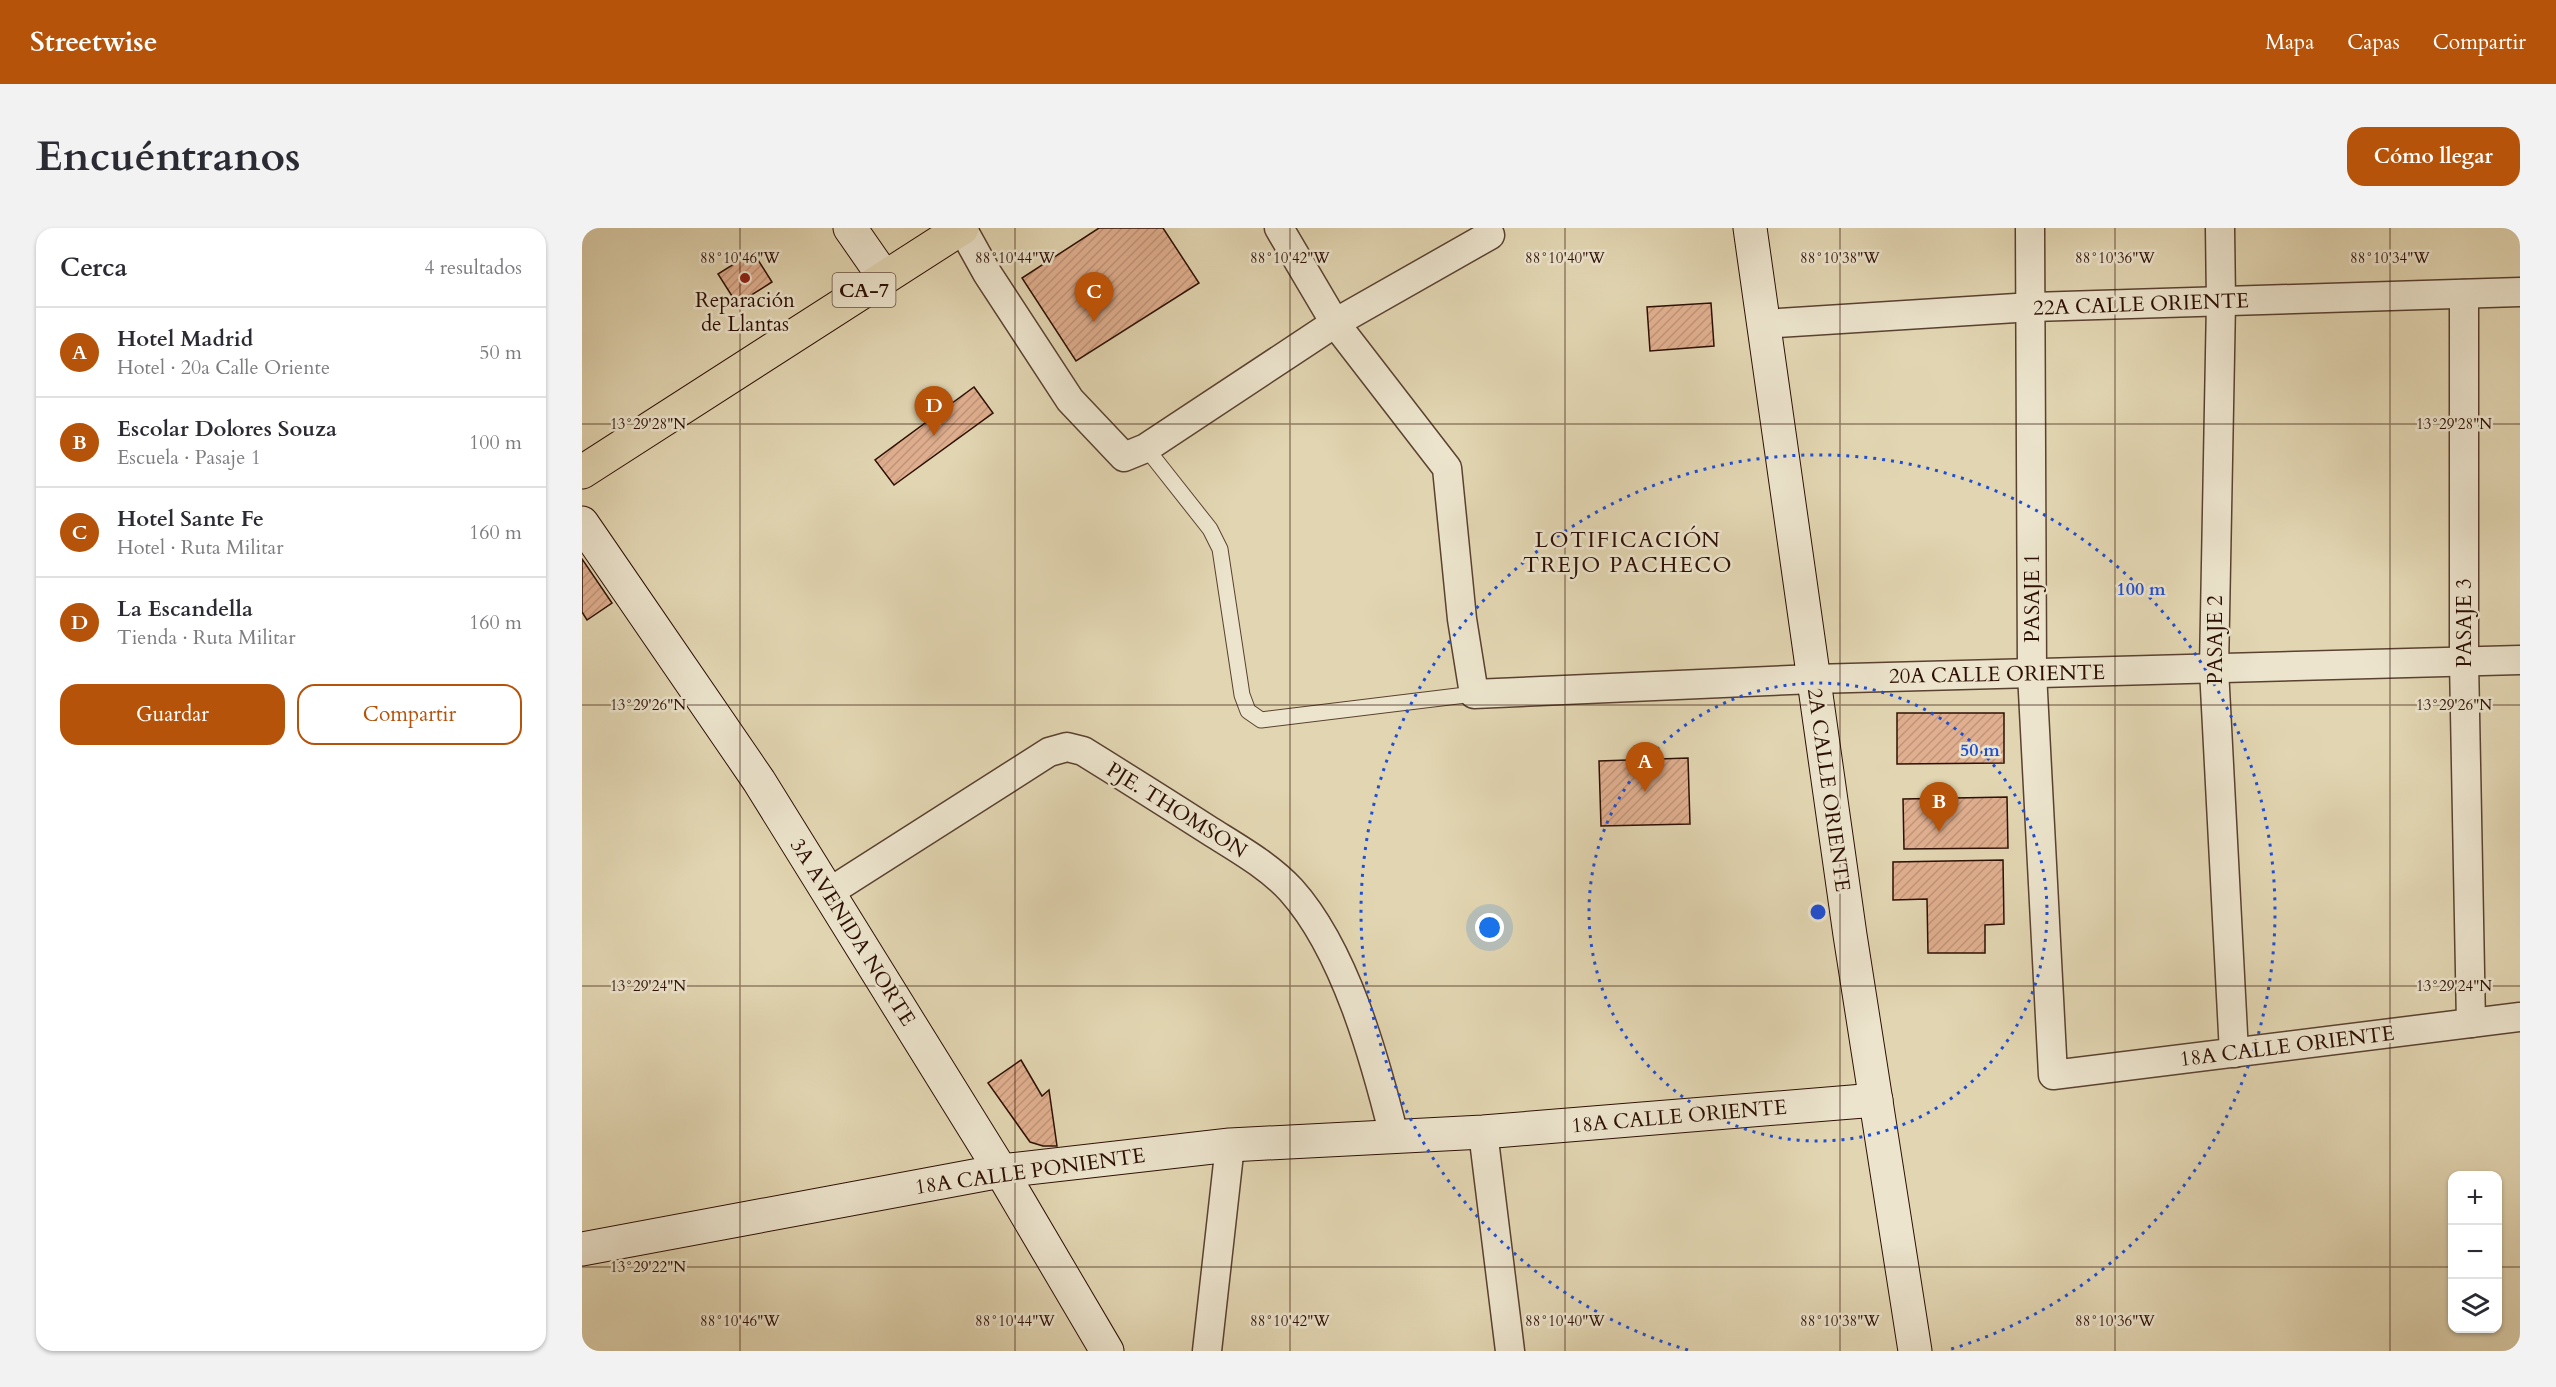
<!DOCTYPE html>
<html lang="es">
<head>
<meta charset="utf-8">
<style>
	:root { --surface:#fff; --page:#f2f2f3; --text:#2b2b33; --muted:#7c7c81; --line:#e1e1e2; --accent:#b45309 }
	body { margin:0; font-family:Cardo,serif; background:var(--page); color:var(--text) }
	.controls { position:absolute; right:18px; bottom:18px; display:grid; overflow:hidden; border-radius:12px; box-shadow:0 2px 4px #0004 }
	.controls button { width:54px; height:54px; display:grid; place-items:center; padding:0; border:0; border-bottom:2px solid var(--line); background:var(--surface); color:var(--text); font:30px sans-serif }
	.you { position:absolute; left:908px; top:700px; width:21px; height:21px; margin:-15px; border:4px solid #fff; border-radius:50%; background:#1a73e8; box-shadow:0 0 0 9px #1a73e833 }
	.badge { display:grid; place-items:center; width:39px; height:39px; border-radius:50%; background:var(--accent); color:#fff; font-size:20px; font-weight:700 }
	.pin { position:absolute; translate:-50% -50px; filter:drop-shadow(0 2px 3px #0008) }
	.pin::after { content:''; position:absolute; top:32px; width:21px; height:18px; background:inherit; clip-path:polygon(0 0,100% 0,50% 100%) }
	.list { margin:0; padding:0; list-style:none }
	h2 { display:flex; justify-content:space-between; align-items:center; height:78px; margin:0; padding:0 24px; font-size:26px }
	h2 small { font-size:20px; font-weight:400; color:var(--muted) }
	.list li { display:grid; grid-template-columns:39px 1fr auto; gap:18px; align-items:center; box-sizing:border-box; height:90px; padding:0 24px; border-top:2px solid var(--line) }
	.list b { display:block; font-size:22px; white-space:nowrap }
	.list p { margin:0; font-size:20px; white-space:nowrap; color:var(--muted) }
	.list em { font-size:20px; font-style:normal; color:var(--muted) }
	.actions { display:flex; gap:12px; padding:18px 24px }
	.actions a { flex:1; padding:14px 0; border:2px solid var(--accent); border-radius:18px; text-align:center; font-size:21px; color:var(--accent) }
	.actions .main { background:var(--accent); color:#fff }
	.icon { flex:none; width:33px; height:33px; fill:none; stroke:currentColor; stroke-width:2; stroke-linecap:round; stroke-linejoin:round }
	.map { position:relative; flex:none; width:1938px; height:1123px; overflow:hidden; border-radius:18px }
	header { display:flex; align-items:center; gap:36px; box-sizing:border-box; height:84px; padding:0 30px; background:var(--accent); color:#fff }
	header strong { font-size:28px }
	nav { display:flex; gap:33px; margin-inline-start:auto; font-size:21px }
	.intro { display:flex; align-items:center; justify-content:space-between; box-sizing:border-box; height:144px; padding:0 36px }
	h1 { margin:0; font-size:42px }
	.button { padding:15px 27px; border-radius:18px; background:var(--accent); color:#fff; font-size:21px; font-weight:700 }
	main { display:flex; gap:36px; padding:0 36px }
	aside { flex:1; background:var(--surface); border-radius:18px; box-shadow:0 2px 4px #0004 }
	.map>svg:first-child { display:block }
	.building { fill:url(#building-hatch); stroke:#2d0f04; stroke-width:1.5 }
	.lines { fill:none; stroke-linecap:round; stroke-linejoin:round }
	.lane-casing { stroke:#5a4130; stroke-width:17 }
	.street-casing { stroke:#5a4130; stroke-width:31 }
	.secondary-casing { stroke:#2d0f04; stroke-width:35 }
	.primary-casing { stroke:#2d0f04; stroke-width:35 }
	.lane { stroke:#ece4cd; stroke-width:15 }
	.street { stroke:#ece4cd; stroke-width:28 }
	.secondary { stroke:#ece4cd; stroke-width:33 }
	.primary { stroke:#e2d6b2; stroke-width:33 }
	.ticks { fill:none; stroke:#2d0f04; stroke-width:1.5; stroke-opacity:0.45 }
	.ring { fill:none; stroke:#1d4ed8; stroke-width:3; stroke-dasharray:3 6 }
	.poi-dot { fill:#8f2418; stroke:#ece4cd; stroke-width:2 }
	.labels { text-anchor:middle; stroke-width:5; stroke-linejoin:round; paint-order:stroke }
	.shield { fill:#ece4cd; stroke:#664f40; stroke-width:1.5 }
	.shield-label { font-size:20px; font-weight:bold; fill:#2d0f04 }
	.poi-label { font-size:21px; fill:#2d0f04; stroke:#ece4cd }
	.street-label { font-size:21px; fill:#2d0f04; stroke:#ece4cd }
	.neighbourhood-label { font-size:22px; letter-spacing:1.5px; fill:#2d0f04; stroke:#ece4cd }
	.ticks-label { font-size:15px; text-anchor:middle; fill:#2d0f04; stroke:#ece4cd; stroke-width:5; stroke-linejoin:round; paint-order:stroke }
	.centre { fill:#1d4ed8; stroke:#ece4cd; stroke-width:3 }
	.ring-label { font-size:18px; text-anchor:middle; font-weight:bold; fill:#1d4ed8; stroke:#ece4cd; stroke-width:5; stroke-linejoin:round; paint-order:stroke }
</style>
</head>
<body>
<header>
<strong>Streetwise</strong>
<nav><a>Mapa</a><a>Capas</a><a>Compartir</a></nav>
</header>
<div class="intro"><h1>Encuéntranos</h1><a class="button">Cómo llegar</a></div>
<main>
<aside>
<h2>Cerca<small>4 resultados</small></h2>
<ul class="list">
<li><span class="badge">A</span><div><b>Hotel Madrid</b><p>Hotel · 20a Calle Oriente</p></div><em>50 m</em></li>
<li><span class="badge">B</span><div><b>Escolar Dolores Souza</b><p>Escuela · Pasaje 1</p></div><em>100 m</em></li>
<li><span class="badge">C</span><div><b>Hotel Sante Fe</b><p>Hotel · Ruta Militar</p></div><em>160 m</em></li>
<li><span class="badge">D</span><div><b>La Escandella</b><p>Tienda · Ruta Militar</p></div><em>160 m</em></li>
</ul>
<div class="actions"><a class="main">Guardar</a><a>Compartir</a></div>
</aside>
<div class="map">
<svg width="1938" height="1123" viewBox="0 0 1938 1123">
	<defs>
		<pattern id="building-hatch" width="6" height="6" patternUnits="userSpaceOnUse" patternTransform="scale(1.5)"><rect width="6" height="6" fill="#e0af8f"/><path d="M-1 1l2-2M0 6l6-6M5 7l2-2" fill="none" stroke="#c0957a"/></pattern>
	</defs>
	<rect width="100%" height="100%" fill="#e2d6b2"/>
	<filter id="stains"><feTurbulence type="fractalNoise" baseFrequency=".00333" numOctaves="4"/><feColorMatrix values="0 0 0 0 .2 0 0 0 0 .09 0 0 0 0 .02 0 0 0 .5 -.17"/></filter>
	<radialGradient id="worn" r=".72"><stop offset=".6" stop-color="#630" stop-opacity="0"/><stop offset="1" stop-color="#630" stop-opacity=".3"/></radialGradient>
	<!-- building -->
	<g class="building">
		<polygon points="517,0 581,0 617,55 494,133 440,50"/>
		<polygon points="171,24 190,54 155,76 136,46"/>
		<polygon points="1129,75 1132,118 1068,123 1065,79"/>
		<polygon points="392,159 411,185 312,257 293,232"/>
		<polygon points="0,331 30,375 5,392 0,384"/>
		<polygon points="1315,485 1422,485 1422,535 1315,536"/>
		<polygon points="1106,530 1108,596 1019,598 1017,533"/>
		<polygon points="1425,569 1426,620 1322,621 1321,571"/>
		<polygon points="1421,632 1422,696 1403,697 1403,725 1346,725 1345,671 1311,672 1311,634"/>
		<polygon points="439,832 460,868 467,862 475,918 461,918 448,914 406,855"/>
	</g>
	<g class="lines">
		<defs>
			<polyline id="lane" points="564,220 628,301 638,321 660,467 666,483 679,492 892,466"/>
			<g id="street">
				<polyline points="380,0 405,45 488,172 542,229 564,220 753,95 908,7"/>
				<polyline points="697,0 753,95 865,240 880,391 892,466 1232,451 1938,432"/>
				<polyline points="1448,0 1450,445 1471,847 1938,789"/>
				<polyline points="1638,0 1639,74 1632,441 1652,825"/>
				<polyline points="1882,66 1882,433 1889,795"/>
				<polyline points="1181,96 1450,79 1938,64"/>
				<path d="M246 665 467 524 485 519 501 523C543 549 586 576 628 603 655 620 687 638 709 662 763 722 793 831 812 908"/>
				<polyline points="901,904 928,1123"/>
				<polyline points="625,1123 648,917"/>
			</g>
			<g id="secondary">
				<polyline points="268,0 302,49"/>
				<polyline points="1168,0 1268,707 1333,1123"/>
				<polyline points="0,295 177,553 419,943 525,1123"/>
				<polyline points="0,1021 419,943 648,917 901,904 1294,872"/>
			</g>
			<polyline id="primary" points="0,244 380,0"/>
		</defs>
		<!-- lane casing -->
		<use href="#lane" class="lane-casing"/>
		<!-- street casing -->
		<use href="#street" class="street-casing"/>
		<!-- secondary casing -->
		<use href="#secondary" class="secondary-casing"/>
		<!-- primary casing -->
		<use href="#primary" class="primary-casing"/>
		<!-- lane -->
		<use href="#lane" class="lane"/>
		<!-- street -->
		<use href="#street" class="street"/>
		<!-- secondary -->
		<use href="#secondary" class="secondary"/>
		<!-- primary -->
		<use href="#primary" class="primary"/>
	</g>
	<!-- ticks -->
	<path class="ticks" d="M158 0V1123M433 0V1123M708 0V1123M983 0V1123M1258 0V1123M1533 0V1123M1808 0V1123M0 196H1938M0 477H1938M0 758H1938M0 1039H1870M1916 1039H1938"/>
	<!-- distance rings -->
	<g class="ring">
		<circle cx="1236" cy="684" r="229"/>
		<path d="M1106 1122A457 457 0 1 1 1366 1122"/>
	</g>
	<!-- markers -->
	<circle class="poi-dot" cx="163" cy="50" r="6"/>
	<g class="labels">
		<!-- shield labels -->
		<rect class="shield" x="250.5" y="45" width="63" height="34" rx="4.5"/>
		<g class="shield-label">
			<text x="282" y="69">CA-7</text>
		</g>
		<!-- poi labels -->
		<g class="poi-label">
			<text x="163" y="79">Reparación<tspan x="163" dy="24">de Llantas</tspan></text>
		</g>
		<!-- street labels -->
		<g class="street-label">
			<text transform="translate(1559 76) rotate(-2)" y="7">22A CALLE ORIENTE</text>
			<text transform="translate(1450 370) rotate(-90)" y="7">PASAJE 1</text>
			<text transform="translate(1882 395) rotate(-90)" y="7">PASAJE 3</text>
			<text transform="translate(1633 412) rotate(-90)" y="7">PASAJE 2</text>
			<text transform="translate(1415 446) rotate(-1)" y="7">20A CALLE ORIENTE</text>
			<text transform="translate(1247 562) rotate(82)" y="7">2A CALLE ORIENTE</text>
			<text transform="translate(595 582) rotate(32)" y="7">PJE. THOMSON</text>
			<text transform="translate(271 704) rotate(58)" y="7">3A AVENIDA NORTE</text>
			<text transform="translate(1705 818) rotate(-7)" y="7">18A CALLE ORIENTE</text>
			<text transform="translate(1097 888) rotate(-5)" y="7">18A CALLE ORIENTE</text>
			<text transform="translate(448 943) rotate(-8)" y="7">18A CALLE PONIENTE</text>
		</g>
		<!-- neighbourhood labels -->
		<g class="neighbourhood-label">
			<text x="1046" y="319">LOTIFICACIÓN<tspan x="1046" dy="25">TREJO PACHECO</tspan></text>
		</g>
	</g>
	<g class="ticks-label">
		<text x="158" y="35">88°10'46"W</text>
		<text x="433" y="35">88°10'44"W</text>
		<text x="708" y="35">88°10'42"W</text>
		<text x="983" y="35">88°10'40"W</text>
		<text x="1258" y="35">88°10'38"W</text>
		<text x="1533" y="35">88°10'36"W</text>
		<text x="1808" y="35">88°10'34"W</text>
		<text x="66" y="201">13°29'28"N</text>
		<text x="1872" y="201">13°29'28"N</text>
		<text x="66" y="482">13°29'26"N</text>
		<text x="1872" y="482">13°29'26"N</text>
		<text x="66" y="763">13°29'24"N</text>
		<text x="1872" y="763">13°29'24"N</text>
		<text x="66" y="1044">13°29'22"N</text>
		<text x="158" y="1098">88°10'46"W</text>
		<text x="433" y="1098">88°10'44"W</text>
		<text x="708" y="1098">88°10'42"W</text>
		<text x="983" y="1098">88°10'40"W</text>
		<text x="1258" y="1098">88°10'38"W</text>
		<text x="1533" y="1098">88°10'36"W</text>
	</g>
	<circle cx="1236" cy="684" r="9" class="centre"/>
	<g class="ring-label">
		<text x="1559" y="367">100 m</text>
		<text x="1398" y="528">50 m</text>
	</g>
	<rect width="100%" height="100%" filter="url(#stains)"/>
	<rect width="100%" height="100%" fill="url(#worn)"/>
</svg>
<div class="controls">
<button>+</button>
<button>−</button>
<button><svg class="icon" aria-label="layers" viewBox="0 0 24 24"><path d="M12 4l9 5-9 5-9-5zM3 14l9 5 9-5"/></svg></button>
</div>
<div class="you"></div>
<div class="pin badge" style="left:1063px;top:564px">A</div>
<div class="pin badge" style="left:1357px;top:604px">B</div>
<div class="pin badge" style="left:512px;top:94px">C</div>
<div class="pin badge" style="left:352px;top:208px">D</div>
</div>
</main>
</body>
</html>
